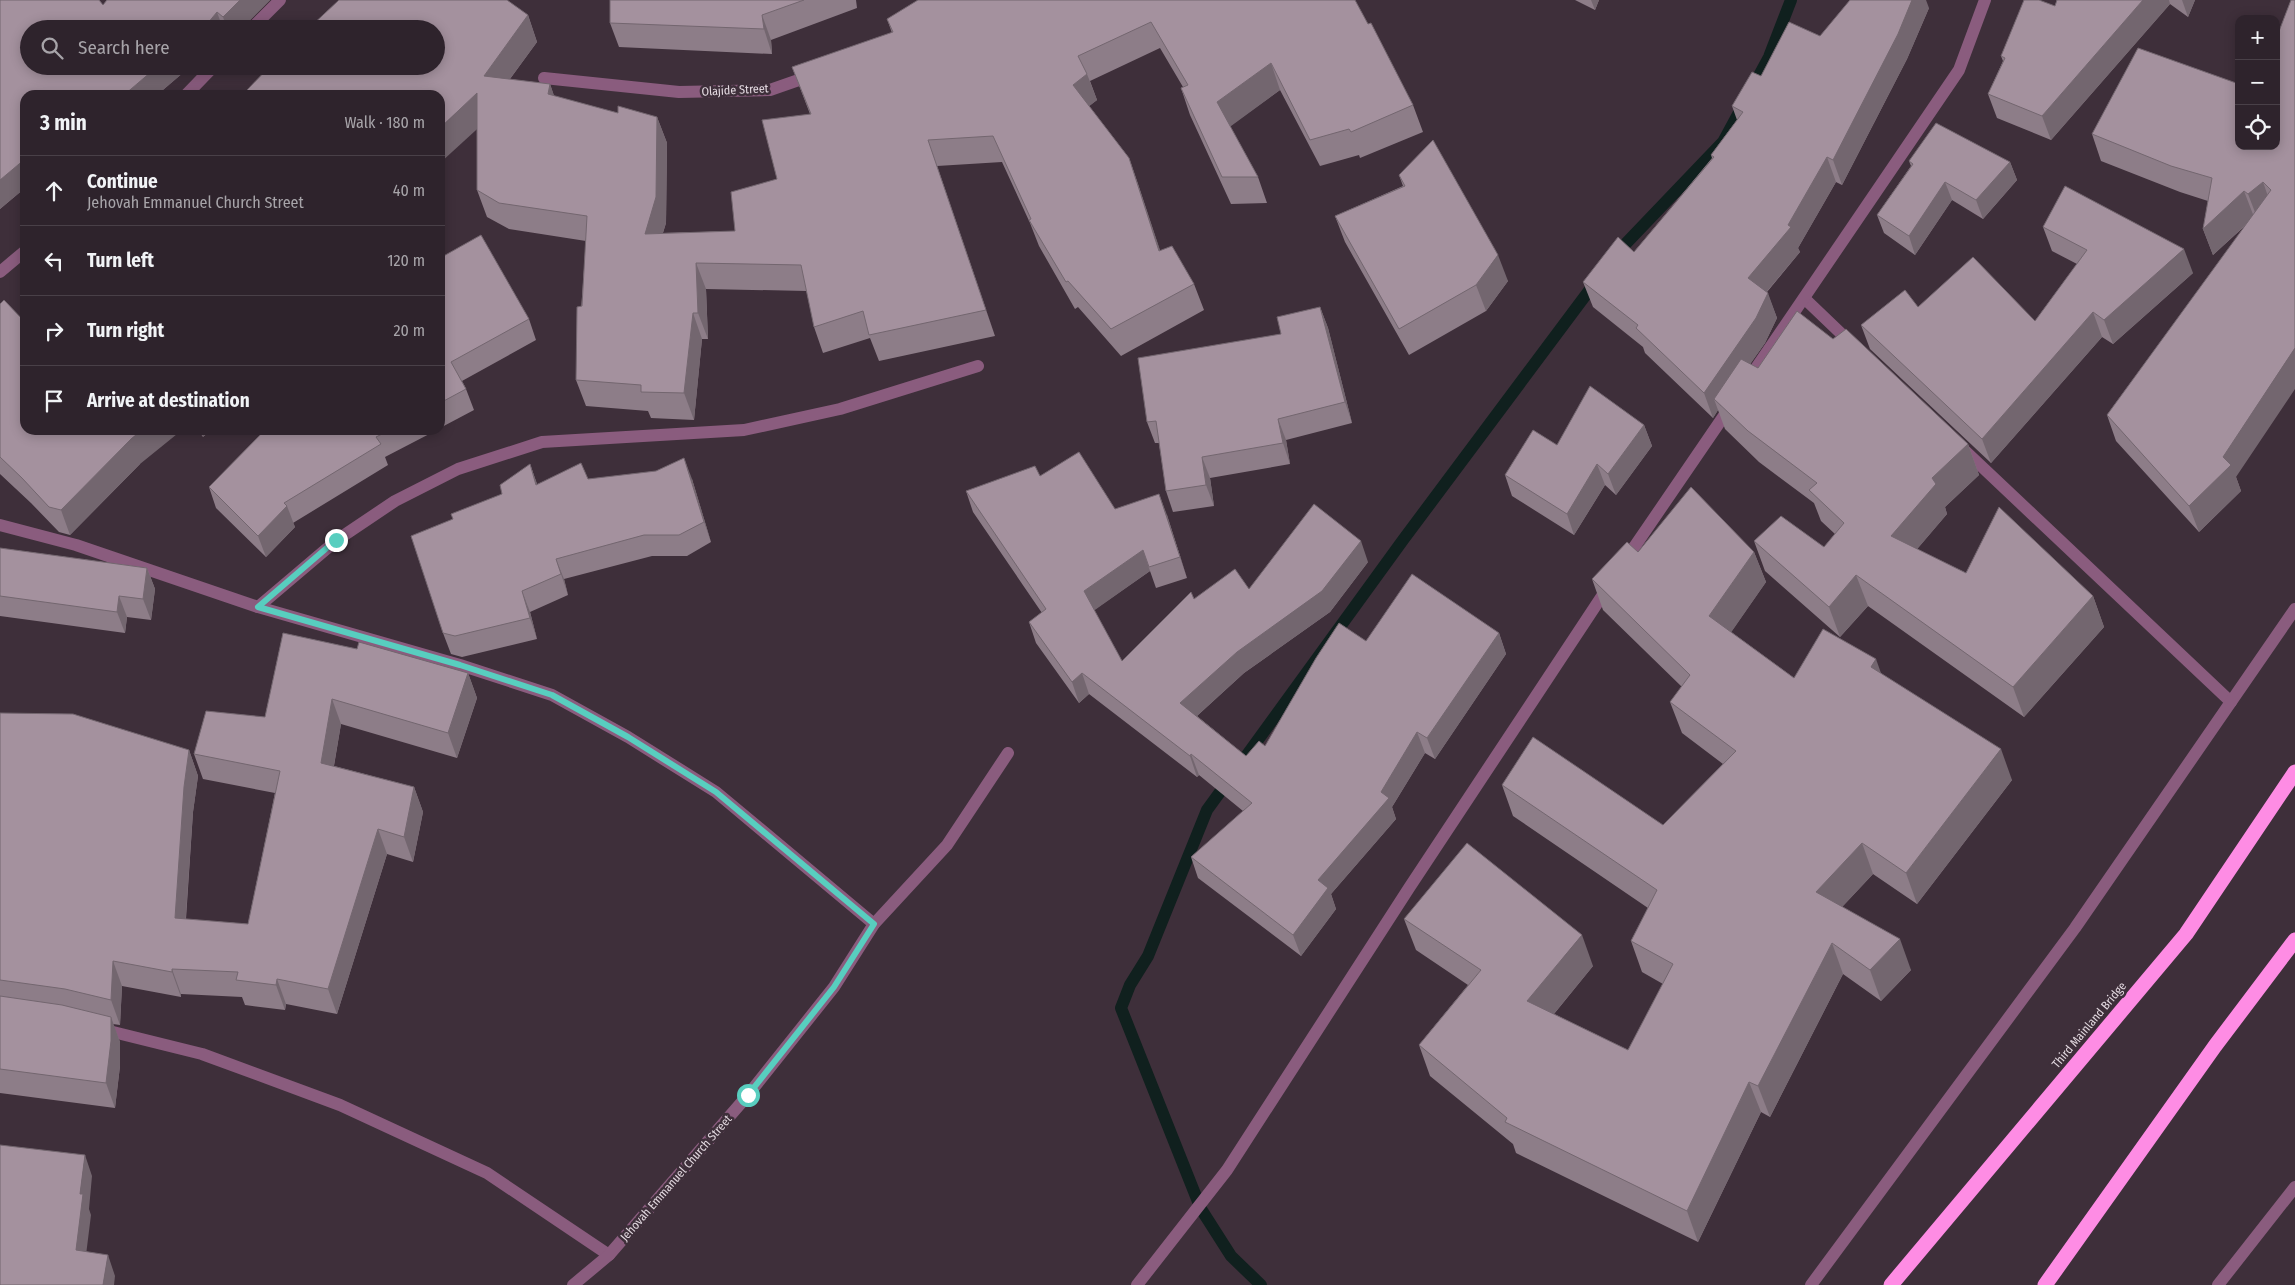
<!DOCTYPE html>
<html lang="en">
<head>
<meta charset="utf-8">
<style>
	:root { --surface:#2e232c; --page:#3a2f38; --text:#f1f3f6; --muted:#a7a4a9; --line:#494048 }
	body { margin:0; font-family:"Fira Sans Condensed",sans-serif; background:var(--page); color:var(--text) }
	.controls { position:absolute; right:15px; top:15px; display:grid; overflow:hidden; border-radius:10px; box-shadow:0 2px 12px #0003 }
	.controls button { width:45px; height:45px; display:grid; place-items:center; padding:0; border:0; border-bottom:1px solid var(--line); background:var(--surface); color:var(--text); font:25px sans-serif }
	.stop { position:absolute; width:15px; height:15px; margin:-11px; border:4px solid #58cebf; border-radius:50%; background:#fff }
	.stop.end { background:#58cebf; border-color:#fff; box-shadow:0 1px 5px #0008 }
	.list { margin:0; padding:0; list-style:none }
	h2 { display:flex; justify-content:space-between; align-items:center; height:65px; margin:0; padding:0 20px; font-size:21px }
	h2 small { font-size:16px; font-weight:400; color:var(--muted) }
	.list li { display:grid; grid-template-columns:32px 1fr auto; gap:15px; align-items:center; box-sizing:border-box; height:70px; padding:0 20px; border-top:1px solid var(--line) }
	.list b { display:block; font-size:19px; white-space:nowrap }
	.list p { margin:0; font-size:16px; white-space:nowrap; color:var(--muted) }
	.list em { font-size:16px; font-style:normal; color:var(--muted) }
	.icon { flex:none; width:28px; height:28px; fill:none; stroke:currentColor; stroke-width:2; stroke-linecap:round; stroke-linejoin:round }
	.map { position:relative; flex:none; width:2295px; height:1285px; overflow:hidden }
	.search { position:absolute; background:var(--surface); box-shadow:0 2px 12px #0003; left:20px; top:20px; width:425px; height:55px; display:flex; align-items:center; gap:12px; box-sizing:border-box; padding:0 18px; border-radius:28px; color:var(--muted); font-size:19px }
	.panel { position:absolute; background:var(--surface); box-shadow:0 2px 12px #0003; left:20px; top:90px; width:425px; height:345px; border-radius:15px }
	.map>svg:first-child { display:block }
	.lines { fill:none; stroke-linecap:round; stroke-linejoin:round }
	.stream { stroke:#10201e; stroke-width:12 }
	.minor { stroke:#8a5c7e; stroke-width:12 }
	.highway { stroke:#fe8ce4; stroke-width:15 }
	.wall { fill:#8d7d88 }
	.shaded-wall { fill:#73666f }
	.building { fill:#a4919e; stroke:#73666f }
	.route { stroke:#58cebf; stroke-width:6 }
	.labels { text-anchor:middle; stroke-width:5; stroke-linejoin:round; paint-order:stroke }
	.street-label { font-size:12px; fill:#e3d9e0; stroke:#3e2f3a }
</style>
</head>
<body>
<div class="map">
<svg width="2295" height="1285" viewBox="0 0 2295 1285">
	<rect width="100%" height="100%" fill="#3e2f3a"/>
	<g class="lines">
		<!-- stream -->
		<g class="stream">
			<polyline points="1614,256 1723,142 1769,57 1791,0"/>
			<polyline points="1261,1285 1231,1256 1201,1209 1121,1008 1130,985 1148,956 1207,810 1403,540 1597,280"/>
		</g>
		<!-- minor -->
		<g class="minor">
			<polyline points="251,29 280,0"/>
			<polyline points="544,78 679,92 770,90 813,75"/>
			<polyline points="186,95 214,66"/>
			<polyline points="0,272 25,251"/>
			<polyline points="1805,299 1852,344"/>
			<polyline points="1748,380 1959,70 1985,0"/>
			<polyline points="1961,447 2231,702"/>
			<polyline points="0,525 76,545 258,607 460,665 552,695 628,737 716,792 874,924"/>
			<polyline points="1624,562 1730,407"/>
			<polyline points="258,607 337,540 395,501 458,469 542,442 744,430 840,409 978,366"/>
			<polyline points="101,1029 202,1054 340,1105 487,1173 609,1255"/>
			<polyline points="573,1285 609,1255 748,1095 834,987 874,924 947,845 1008,753"/>
			<polyline points="1137,1285 1227,1170 1409,888 1608,587"/>
			<polyline points="1811,1285 2075,928 2295,609"/>
			<polyline points="2218,1285 2295,1187"/>
		</g>
		<!-- highway -->
		<g class="highway">
			<polyline points="1891,1285 2186,934 2295,772"/>
			<polyline points="2045,1285 2215,1046 2295,940"/>
		</g>
	</g>
	<!-- wall -->
	<g class="wall">
		<polygon points="0,0 99,0 103,5 107,0 270,0 241,29 29,29 29,66 191,66 157,95 25,95 25,188 0,209"/>
		<polygon points="610,0 856,0 857,8 771,40 772,54 619,47 610,23"/>
		<polygon points="1575,0 1599,0 1595,10"/>
		<polygon points="2057,0 2195,0 2188,17 2170,4 2051,140 1997,118 1988,94 2003,61 2001,56 2055,6"/>
		<polygon points="2295,0 2236,477 2241,491 2199,532 2116,441 2107,415 2247,224 2213,255 2203,229 2208,201 2180,192 2101,161 2092,134 2239,146 2289,6"/>
		<polygon points="1929,8 1907,59 1842,185 1836,182 1798,248 1800,252 1767,292 1777,318 1765,343 1750,364 1758,368 1968,444 1979,475 1945,507 1947,514 1917,549 1966,573 2093,596 2104,627 2024,717 1868,606 1840,637 1765,571 1754,541 1824,547 1835,534 1821,521 1814,503 1759,462 1725,429 1718,410 1713,418 1645,353 1643,347 1593,307 1583,282 1634,252 1712,158 1711,155 1737,120 1732,106 1761,76 1820,36"/>
		<polygon points="528,15 537,42 510,79 550,84 554,96 618,113 657,117 667,143 666,223 663,233 735,231 777,179 810,114 792,67 892,33 887,19 1368,24 1413,105 1423,132 1360,158 1359,155 1320,166 1280,90 1230,126 1258,177 1267,203 1231,204 1190,115 1181,88 1183,87 1160,48 1090,81 1097,100 1089,106 1129,158 1138,184 1160,251 1194,284 1204,310 1121,356 1078,307 1075,309 1039,246 1030,223 1002,162 937,166 995,336 879,361 870,338 823,353 814,327 807,291 706,289 708,339 702,339 694,420 651,418 648,411 586,406 576,380 586,241 509,229 487,217 477,190 477,128 440,95 249,95 247,90"/>
		<polygon points="1909,161 2010,162 2017,180 1983,219 1952,200 1915,255 1884,233 1877,215 1911,166"/>
		<polygon points="1399,175 1508,281 1486,311 1409,355 1345,242 1335,216 1403,186"/>
		<polygon points="2043,227 2193,273 2113,344 2102,337 1991,463 1870,349 1861,325 1918,307 2035,321 2077,264 2052,251"/>
		<polygon points="440,258 529,319 536,340 462,381 466,389 474,410 440,428"/>
		<polygon points="0,304 140,464 70,535 59,532 31,503 0,474"/>
		<polygon points="1320,307 1328,328 1352,423 1286,440 1290,464 1210,478 1214,506 1173,512 1166,491 1159,443 1155,443 1147,422 1281,334"/>
		<polygon points="1644,425 1652,446 1616,495 1605,485 1574,535 1512,496 1505,475"/>
		<polygon points="198,430 211,430 203,437"/>
		<polygon points="265,430 437,430 385,457 388,465 293,523 295,527 266,557 216,508 209,487"/>
		<polygon points="530,464 537,484 588,479 692,479 711,542 687,556 652,556 564,579 568,595 530,612 537,639 462,657 451,654 443,633 453,519 502,494"/>
		<polygon points="1040,476 1115,509 1167,515 1187,578 1156,588 1150,571 1094,610 1122,661 1194,599 1249,589 1368,562 1330,612 1244,673 1197,716 1246,756 1265,746 1366,641 1499,633 1506,654 1435,759 1425,753 1392,807 1396,819 1331,894 1336,909 1301,956 1198,878 1191,857 1243,811 1199,775 1197,777 1089,694 1079,703 1036,643 1029,622 1042,613 973,512 966,491"/>
		<polygon points="0,548 147,568 155,589 151,620 127,617 125,633 0,616"/>
		<polygon points="1638,552 1754,552 1766,582 1731,632 1794,678 1881,674 2012,780 1917,904 1873,874 1842,907 1911,970 1881,1001 1843,974 1770,1117 1761,1112 1698,1242 1516,1153 1513,1144 1430,1076 1419,1045 1468,985 1416,950 1404,919 1593,966 1554,1014 1628,1050 1663,984 1642,972 1631,941 1648,908 1513,816 1502,785 1663,825 1723,764 1682,733 1670,702 1682,687 1603,610 1592,579"/>
		<polygon points="283,633 468,673 477,698 457,758 341,724 334,766 414,787 423,812 413,862 387,854 337,1014 286,1004 285,1010 245,1005 242,997 181,994 181,997 122,986 120,1025 113,1024 120,1042 120,1066 115,1108 0,1093 0,713 189,750 198,776 193,812 186,919 248,924 275,793 203,779 194,754 265,717"/>
	</g>
	<!-- shaded-wall -->
	<g class="shaded-wall">
		<polygon points="240,0 270,0 241,29 227,29 223,17"/>
		<polygon points="1591,0 1599,0 1595,10"/>
		<polygon points="1912,0 1926,0 1929,8 1907,59 1842,185 1833,160"/>
		<polygon points="2143,0 2169,0 2170,4 2051,140 2042,116"/>
		<polygon points="2182,0 2195,0 2188,17"/>
		<polygon points="217,12 223,29 203,29"/>
		<polygon points="528,15 537,42 493,102 484,76"/>
		<polygon points="762,15 771,40 772,54 764,29"/>
		<polygon points="1271,63 1280,90 1227,129 1217,102"/>
		<polygon points="158,66 191,66 157,95 124,95"/>
		<polygon points="1087,74 1097,100 1083,111 1073,85"/>
		<polygon points="550,84 559,110 548,94"/>
		<polygon points="477,93 487,120 440,163 440,128"/>
		<polygon points="657,117 667,143 666,223 654,260 645,234"/>
		<polygon points="928,140 937,166 995,336 986,310"/>
		<polygon points="1827,157 1836,182 1798,248 1800,252 1757,303 1748,278 1788,225"/>
		<polygon points="1129,158 1138,184 1169,277 1159,251"/>
		<polygon points="25,159 25,188 0,209 0,180"/>
		<polygon points="2010,162 2017,180 1983,219 1976,200"/>
		<polygon points="1945,182 1952,200 1915,255 1909,236"/>
		<polygon points="2263,182 2272,208 2258,220 2248,194"/>
		<polygon points="2244,191 2254,217 2213,255 2203,229"/>
		<polygon points="2184,249 2193,273 2113,344 2104,320"/>
		<polygon points="1498,255 1508,281 1486,311 1476,285"/>
		<polygon points="696,263 706,289 708,339 698,313"/>
		<polygon points="1768,293 1777,318 1765,343 1721,406 1714,399 1718,410 1713,418 1704,393"/>
		<polygon points="1320,307 1328,328 1352,423 1345,402"/>
		<polygon points="2093,312 2102,337 1991,463 1982,439"/>
		<polygon points="693,313 702,339 694,420 684,393"/>
		<polygon points="2295,348 2295,389 2236,477 2241,491 2199,532 2189,506"/>
		<polygon points="1278,419 1286,440 1290,464 1283,443"/>
		<polygon points="1644,425 1652,446 1616,495 1608,474"/>
		<polygon points="142,430 182,430 140,464 70,535 61,510 131,439"/>
		<polygon points="201,430 211,430 203,437"/>
		<polygon points="1968,444 1979,475 1945,507 1947,514 1902,567 1891,536 1932,478"/>
		<polygon points="1202,457 1210,478 1214,506 1206,485"/>
		<polygon points="684,458 692,479 711,542 704,522"/>
		<polygon points="530,464 537,484 536,485"/>
		<polygon points="1597,464 1605,485 1574,535 1567,514"/>
		<polygon points="1159,494 1167,515 1187,578"/>
		<polygon points="287,506 295,527 266,557 258,536"/>
		<polygon points="1361,541 1368,562 1330,612 1244,673 1188,724 1180,703"/>
		<polygon points="1143,550 1150,571 1092,612 1084,591"/>
		<polygon points="1754,552 1766,582 1721,647 1709,616"/>
		<polygon points="556,559 564,579 568,595"/>
		<polygon points="147,568 155,589 151,620 143,599"/>
		<polygon points="1856,575 1868,606 1840,637 1829,607"/>
		<polygon points="522,591 530,612 537,639 530,618"/>
		<polygon points="119,596 127,617 125,633 117,612"/>
		<polygon points="2093,596 2104,627 2024,717 2013,687"/>
		<polygon points="1499,633 1506,654 1435,759 1427,738"/>
		<polygon points="1876,659 1887,690 1871,667"/>
		<polygon points="468,673 477,698 457,758 448,733"/>
		<polygon points="1082,673 1089,694 1079,703 1072,682"/>
		<polygon points="332,699 341,724 330,788 321,763"/>
		<polygon points="1417,732 1425,753 1392,807 1396,819 1331,894 1336,909 1301,956 1293,935 1318,880 1381,792"/>
		<polygon points="2001,749 2012,780 1917,904 1906,873"/>
		<polygon points="189,750 198,776 193,812 184,943 175,918 184,787"/>
		<polygon points="1191,754 1199,775 1197,777 1190,756"/>
		<polygon points="414,787 423,812 413,862 404,837"/>
		<polygon points="378,829 387,854 337,1014 328,989"/>
		<polygon points="1862,843 1873,874 1827,923 1816,892"/>
		<polygon points="1582,935 1593,966 1539,1032 1527,1001"/>
		<polygon points="1900,939 1911,970 1881,1001 1870,970"/>
		<polygon points="1832,943 1843,974 1770,1117 1758,1086"/>
		<polygon points="113,961 122,986 120,1025 111,1000"/>
		<polygon points="172,969 181,994 181,997 172,972"/>
		<polygon points="277,979 286,1004 285,1010 276,985"/>
		<polygon points="111,1017 120,1042 120,1066 115,1108 106,1083"/>
		<polygon points="1749,1082 1761,1112 1698,1242 1687,1211"/>
		<polygon points="85,1155 92,1176 89,1209 91,1215 84,1271 76,1250 80,1194"/>
		<polygon points="108,1255 115,1276 114,1285 103,1285"/>
	</g>
	<!-- building -->
	<g class="building">
		<polygon points="0,0 99,0 103,5 107,0 240,0 223,17 217,12 203,29 29,29 29,66 158,66 124,95 25,95 25,159 0,180"/>
		<polygon points="339,0 507,0 528,15 484,76 550,84 548,94 618,113 618,106 657,117 656,197 645,234 735,231 731,192 777,179 762,120 811,114 792,67 893,32 887,19 918,0 1355,0 1368,24 1371,23 1413,105 1351,132 1349,129 1310,140 1271,63 1217,102 1258,177 1222,177 1181,88 1188,85 1151,22 1078,56 1087,74 1073,85 1129,158 1159,251 1172,246 1194,284 1111,329 1068,281 1066,282 1029,220 1031,219 993,136 928,140 986,310 869,335 863,311 814,327 801,265 696,263 698,313 693,313 684,393 641,392 641,385 576,380 577,307 582,306 587,216 499,203 477,190 477,93 440,128 440,95 252,95 247,90 270,66 436,66 436,29 308,29"/>
		<polygon points="610,0 804,0 762,15 764,29 610,23"/>
		<polygon points="1850,0 1912,0 1898,34 1833,160 1827,157 1788,225 1791,227 1748,278 1768,293 1756,318 1704,393 1636,328 1638,325 1583,282 1618,237 1634,252 1714,157 1711,155 1743,112 1732,106 1752,72 1761,76 1789,22 1820,36"/>
		<polygon points="2024,0 2039,0 2055,6 2057,0 2143,0 2042,116 1988,94 2005,58 2001,56"/>
		<polygon points="2291,0 2295,0 2295,348 2223,457 2231,465 2189,506 2107,415 2271,190 2263,182 2248,194 2244,191 2203,229 2212,178 2171,166 2092,134 2138,48 2239,84 2239,146 2276,146 2276,39"/>
		<polygon points="1936,123 2010,162 1976,200 1945,182 1909,236 1877,215 1913,164 1909,161"/>
		<polygon points="1433,140 1498,255 1476,285 1399,329 1335,216 1405,186 1399,175"/>
		<polygon points="2065,186 2184,249 2104,320 2093,312 1982,439 1861,325 1905,290 1918,307 1973,257 2035,321 2087,250 2043,227"/>
		<polygon points="481,235 529,319 451,362 466,389 440,403 440,258"/>
		<polygon points="4,300 25,322 25,430 142,430 131,439 61,510 49,507 22,478 0,457 0,304"/>
		<polygon points="1320,307 1345,402 1278,419 1283,443 1202,457 1206,485 1166,491 1156,421 1147,422 1138,358 1281,334 1277,317"/>
		<polygon points="1797,311 1833,339 1846,329 1968,444 1932,478 1936,484 1891,536 1966,573 1999,507 2093,596 2013,687 1856,575 1829,607 1754,541 1781,516 1824,547 1844,523 1809,490 1817,483 1748,431 1714,399 1741,359 1758,368"/>
		<polygon points="1590,386 1644,425 1608,474 1597,464 1567,514 1505,475 1533,430 1557,445"/>
		<polygon points="265,430 390,430 376,437 381,444 284,503 287,506 258,536 209,487"/>
		<polygon points="1079,452 1115,509 1159,494 1180,557 1149,567 1143,550 1084,591 1122,661 1191,592 1194,599 1235,569 1249,589 1314,504 1361,541 1322,591 1237,652 1180,703 1246,756 1259,741 1265,746 1316,658 1339,623 1366,641 1412,574 1499,633 1427,738 1417,732 1381,792 1389,798 1318,880 1328,888 1293,935 1191,857 1252,803 1191,754 1190,756 1082,673 1072,682 1029,622 1046,609 966,491 1035,466 1040,476"/>
		<polygon points="684,458 704,522 679,535 644,535 556,559 561,574 522,591 530,618 455,636 443,633 411,536 453,519 451,514 502,494 500,485 530,464 536,485 581,463 588,479 656,471"/>
		<polygon points="1691,487 1754,552 1709,616 1794,678 1823,629 1876,659 1871,667 2001,749 1906,873 1862,843 1816,892 1900,939 1870,970 1832,943 1758,1086 1749,1082 1687,1211 1505,1122 1507,1118 1419,1045 1481,970 1404,919 1467,843 1582,935 1527,1001 1628,1050 1673,964 1631,941 1657,890 1502,785 1533,737 1663,825 1736,751 1670,702 1690,675 1592,579 1627,542 1638,552"/>
		<polygon points="0,548 147,568 143,599 119,596 117,612 0,596"/>
		<polygon points="283,633 357,649 359,642 468,673 448,733 332,699 321,763 414,787 404,837 378,829 328,989 277,979 276,985 236,980 238,972 172,969 172,972 113,961 111,1000 65,989 0,980 0,713 73,714 189,750 184,787 175,918 248,924 280,771 194,754 206,711 265,717"/>
		<polygon points="0,996 62,1005 111,1017 111,1041 106,1083 0,1069"/>
		<polygon points="0,1145 85,1155 80,1194 83,1194 76,1250 108,1255 103,1285 0,1285"/>
	</g>
	<g class="lines">
		<!-- route -->
		<polyline class="route" points="336,540 258,607 460,665 552,695 628,737 716,792 874,924 834,987 748,1095"/>
	</g>
	<g class="labels">
		<!-- street labels -->
		<g class="street-label">
			<text transform="translate(735 90) rotate(-3)" y="4">Olajide Street</text>
			<text transform="translate(2089 1025) rotate(-50)" y="4">Third Mainland Bridge</text>
			<text transform="translate(676 1178) rotate(-49)" y="4">Jehovah Emmanuel Church Street</text>
		</g>
	</g>
</svg>
<div class="controls">
<button>+</button>
<button>−</button>
<button><svg class="icon" aria-label="locate" viewBox="0 0 24 24"><circle cx="12" cy="12" r="6"/><path d="M12 2v4M12 18v4M2 12h4M18 12h4"/></svg></button>
</div>
<div class="stop" style="left:748px;top:1095px"></div>
<div class="stop end" style="left:336px;top:540px"></div>
<div class="search"><svg class="icon" aria-label="search" viewBox="0 0 24 24"><circle cx="10" cy="10" r="6"/><path d="M15 15l6 6"/></svg>Search here</div>
<section class="panel">
<h2>3 min<small>Walk · 180 m</small></h2>
<ul class="list">
<li><svg class="icon" aria-label="ahead" viewBox="0 0 24 24"><path d="M12 20V5M6 11l6-6 6 6"/></svg><div><b>Continue</b><p>Jehovah Emmanuel Church Street</p></div><em>40 m</em></li>
<li><svg class="icon" aria-label="left" viewBox="0 0 24 24"><path d="M17 20v-9H6M10 6l-5 5 5 5"/></svg><div><b>Turn left</b></div><em>120 m</em></li>
<li><svg class="icon" aria-label="right" viewBox="0 0 24 24"><path d="M7 20v-9h11M14 6l5 5-5 5"/></svg><div><b>Turn right</b></div><em>20 m</em></li>
<li><svg class="icon" aria-label="arrive" viewBox="0 0 24 24"><path d="M6 21V4h12l-3 4 3 4H6"/></svg><div><b>Arrive at destination</b></div></li>
</ul>
</section>
</div>
</body>
</html>
